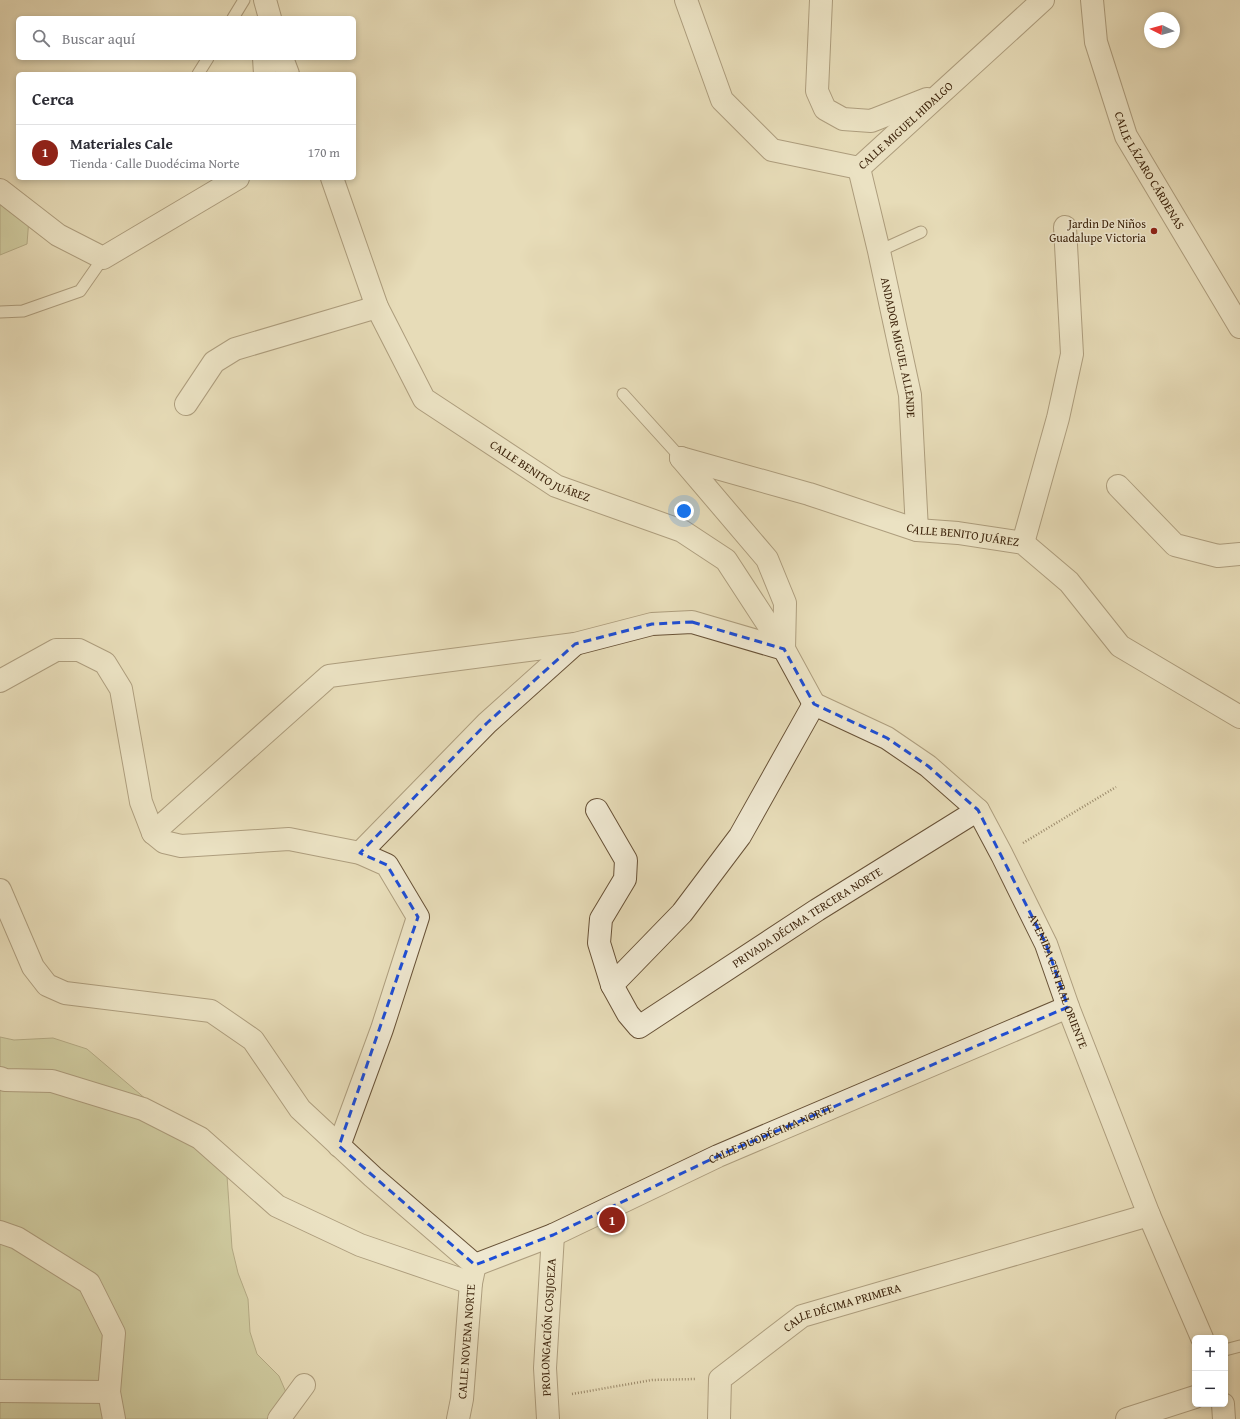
<!DOCTYPE html>
<html lang="es">
<head>
<meta charset="utf-8">
<style>
	:root { --surface:#fff; --page:#f2f2f3; --text:#2b2b33; --muted:#7c7c81; --line:#e1e1e2; --accent:#8f2418 }
	body { margin:0; font-family:"Gentium Book Plus",serif; background:var(--page); color:var(--text) }
	.controls { position:absolute; right:12px; bottom:12px; display:grid; overflow:hidden; border-radius:6px; box-shadow:0 2px 6px #0003 }
	.controls button { width:36px; height:36px; display:grid; place-items:center; padding:0; border:0; border-bottom:1px solid var(--line); background:var(--surface); color:var(--text); font:20px sans-serif }
	.compass { position:absolute; left:1144px; top:12px; width:36px; height:36px; border-radius:50%; background:var(--surface); box-shadow:0 2px 6px #0003; rotate:275deg }
	.you { position:absolute; left:684px; top:511px; width:14px; height:14px; margin:-10px; border:3px solid #fff; border-radius:50%; background:#1a73e8; box-shadow:0 0 0 6px #1a73e833 }
	.badge { display:grid; place-items:center; width:26px; height:26px; border-radius:50%; background:var(--accent); color:#fff; font-size:13px; font-weight:700 }
	.pin { position:absolute; translate:-50% -50%; border:2px solid #fff; box-shadow:0 1px 4px #0006 }
	.list { margin:0; padding:0; list-style:none }
	h2 { display:flex; justify-content:space-between; align-items:center; height:52px; margin:0; padding:0 16px; font-size:17px }
	h2 small { font-size:13px; font-weight:400; color:var(--muted) }
	.list li { display:grid; grid-template-columns:26px 1fr auto; gap:12px; align-items:center; box-sizing:border-box; height:56px; padding:0 16px; border-top:1px solid var(--line) }
	.list b { display:block; font-size:15px; white-space:nowrap }
	.list p { margin:0; font-size:13px; white-space:nowrap; color:var(--muted) }
	.list em { font-size:13px; font-style:normal; color:var(--muted) }
	.icon { flex:none; width:22px; height:22px; fill:none; stroke:currentColor; stroke-width:2; stroke-linecap:round; stroke-linejoin:round }
	.map { position:relative; flex:none; width:1240px; height:1419px; overflow:hidden }
	.search { position:absolute; background:var(--surface); box-shadow:0 2px 6px #0003; left:16px; top:16px; width:340px; height:44px; display:flex; align-items:center; gap:10px; box-sizing:border-box; padding:0 14px; border-radius:6px; color:var(--muted); font-size:15px }
	.panel { position:absolute; background:var(--surface); box-shadow:0 2px 6px #0003; left:16px; top:72px; width:340px; height:108px; border-radius:6px }
	.map>svg:first-child { display:block }
	.green { fill:#b8bf8d; stroke:#7a724c }
	.lines { fill:none; stroke-linecap:round; stroke-linejoin:round }
	.lane-casing { stroke:#685237; stroke-width:13 }
	.street-casing { stroke:#685237; stroke-width:24 }
	.path { stroke:#3d240c; stroke-width:2.5; stroke-dasharray:1 2; stroke-linecap:butt }
	.lane { stroke:#efe8d1; stroke-width:11 }
	.street { stroke:#efe8d1; stroke-width:22 }
	.marked { fill:none; stroke:#1d4ed8; stroke-width:3; stroke-dasharray:8 5; stroke-linejoin:round }
	.poi-dot { fill:#8f2418; stroke:#efe8d1; stroke-width:1.5 }
	.labels { text-anchor:middle; stroke-width:3; stroke-linejoin:round; paint-order:stroke }
	.street-label { font-size:12px; fill:#3d240c; stroke:#efe8d1 }
	.poi-label { font-size:12px; fill:#3d240c; stroke:#efe8d1; text-anchor:end }
</style>
</head>
<body>
<div class="map">
<svg width="1240" height="1419" viewBox="0 0 1240 1419">
	<rect width="100%" height="100%" fill="#e7dcb8"/>
	<filter id="stains"><feTurbulence type="fractalNoise" baseFrequency=".005" numOctaves="4"/><feColorMatrix values="0 0 0 0 .2 0 0 0 0 .09 0 0 0 0 .02 0 0 0 .5 -.17"/></filter>
	<radialGradient id="worn" r=".72"><stop offset=".6" stop-color="#630" stop-opacity="0"/><stop offset="1" stop-color="#630" stop-opacity=".3"/></radialGradient>
	<!-- green -->
	<g class="green">
		<polygon points="0,181 30,205 27,244 0,255"/>
		<polygon points="0,1037 14,1040 53,1038 87,1049 147,1100 227,1176 232,1248 238,1273 248,1299 250,1332 257,1354 279,1376 291,1404 285,1419 0,1419"/>
	</g>
	<g class="lines">
		<defs>
			<g id="lane">
				<polyline points="233,18 244,0"/>
				<polyline points="198,74 208,58"/>
				<polyline points="879,251 921,232"/>
				<polyline points="0,312 23,311 80,291 103,258"/>
				<polyline points="623,394 681,458"/>
				<polyline points="1225,1350 1240,1346"/>
			</g>
			<g id="street">
				<polyline points="265,0 270,18"/>
				<path id="s1" d="M686 0 722 100 772 150 859 168 1043 0"/>
				<polyline points="821,0 817,91 825,109 843,119 871,121 927,99"/>
				<path id="s2" d="M1092 0 1096 42 1126 136 1240 327"/>
				<polyline points="264,58 265,74"/>
				<polyline points="282,58 288,74"/>
				<path id="s3" d="M859 168 879 251 910 395 917 530"/>
				<path id="s4" d="M332 178 377 307 424 399 556 486 682 531 726 560 784 649 814 704"/>
				<polyline points="0,190 58,235 103,258 238,178"/>
				<polyline points="186,404 214,362 235,349 377,307"/>
				<path id="s5" d="M681 458 809 494 917 530 958 533 1023 543 1069 582 1120 646 1240 717"/>
				<polyline points="681,458 767,559 785,603 784,649"/>
				<polyline points="1118,486 1175,545 1218,556 1240,554"/>
				<polyline points="1023,543 1058,418 1072,354 1065,227"/>
				<polyline points="0,681 56,650 79,650 105,663 121,689 141,802 153,833 164,842 181,846 289,839 360,853 387,865 418,917 382,1029 339,1146"/>
				<path id="s6" d="M814 704 740 836 682 913 612 985 628 1014 639 1027 817 910 978 810"/>
				<path id="s7" d="M814 704 887 738 928 766 978 810 1002 855 1046 944 1068 1007 1149 1215 1202 1338"/>
				<polyline points="597,810 626,860 625,879 601,919 599,943 612,985"/>
				<polyline points="153,833 329,676 575,644 652,624 692,622 784,649"/>
				<polyline points="360,853 487,723 575,644"/>
				<polyline points="0,890 33,967 47,985 65,993 211,1011 253,1040 300,1109 373,1177 475,1265"/>
				<polyline points="0,1078 5,1080 52,1081 143,1109 200,1138 277,1206 360,1245 471,1283"/>
				<polyline points="0,1232 17,1238 89,1283 114,1333 109,1392 114,1419"/>
				<path id="s8" d="M475 1265 553 1235 718 1156 1068 1007"/>
				<polyline points="0,1391 109,1392"/>
				<polyline points="1223,1404 1224,1419"/>
				<polyline points="279,1419 304,1385"/>
				<path id="s9" d="M458 1419 462 1399 471 1283 474 1269"/>
				<path id="s10" d="M548 1419 545 1368 553 1235"/>
				<path id="s11" d="M719 1419 720 1379 802 1316 1149 1215"/>
				<polyline points="1127,1419 1195,1397"/>
			</g>
		</defs>
		<!-- lane casing -->
		<use href="#lane" class="lane-casing"/>
		<!-- street casing -->
		<use href="#street" class="street-casing"/>
		<!-- path -->
		<g class="path">
			<polyline points="1023,843 1116,787"/>
			<polyline points="572,1394 652,1380 696,1379"/>
		</g>
		<!-- lane -->
		<use href="#lane" class="lane"/>
		<!-- street -->
		<use href="#street" class="street"/>
	</g>
	<!-- marked area -->
	<path d="M0 0H1240V1419H0ZM692 622 784 649 814 704 887 738 928 766 978 810 1046 944 1068 1007 718 1156 553 1235 475 1265 339 1146 418 917 387 865 360 853 487 723 575 644 652 624Z" fill="#e7dcb8" fill-opacity=".55" fill-rule="evenodd"/>
	<path class="marked" d="M692 622 784 649 814 704 887 738 928 766 978 810 1046 944 1068 1007 718 1156 553 1235 475 1265 339 1146 418 917 387 865 360 853 487 723 575 644 652 624Z"/>
	<!-- markers -->
	<circle class="poi-dot" cx="1154" cy="231" r="4"/>
	<g class="labels">
		<!-- street labels -->
		<g class="street-label">
			<text dy="4" stroke="none"><textPath href="#s1" startOffset="329">CALLE MIGUEL HIDALGO</textPath></text>
			<text dy="4" stroke="none"><textPath href="#s2" startOffset="182">CALLE LÁZARO CÁRDENAS</textPath></text>
			<text dy="4" stroke="none"><textPath href="#s3" startOffset="184">ANDADOR MIGUEL ALLENDE</textPath></text>
			<text dy="4" stroke="none"><textPath href="#s4" startOffset="377">CALLE BENITO JUÁREZ</textPath></text>
			<text dy="4" stroke="none"><textPath href="#s5" startOffset="293">CALLE BENITO JUÁREZ</textPath></text>
			<text dy="4" stroke="none"><textPath href="#s6" startOffset="599">PRIVADA DÉCIMA TERCERA NORTE</textPath></text>
			<text dy="4" stroke="none"><textPath href="#s7" startOffset="386">AVENIDA CENTRAL ORIENTE</textPath></text>
			<text dy="4" stroke="none"><textPath href="#s8" startOffset="324">CALLE DUODÉCIMA NORTE</textPath></text>
			<text dy="4" stroke="none"><textPath href="#s11" startOffset="184">CALLE DÉCIMA PRIMERA</textPath></text>
			<text dy="4" stroke="none"><textPath href="#s10" startOffset="92">PROLONGACIÓN COSIJOEZA</textPath></text>
			<text dy="4" stroke="none"><textPath href="#s9" startOffset="78">CALLE NOVENA NORTE</textPath></text>
		</g>
		<!-- poi labels -->
		<g class="poi-label">
			<text x="1146" y="228">Jardin De Niños<tspan x="1146" dy="14">Guadalupe Victoria</tspan></text>
		</g>
	</g>
	<rect width="100%" height="100%" filter="url(#stains)"/>
	<rect width="100%" height="100%" fill="url(#worn)"/>
</svg>
<div class="controls">
<button>+</button>
<button>−</button>
</div>
<svg class="compass" viewBox="-18 -18 36 36"><path d="M0-13l5 13h-10z" fill="#e53935"/><path d="M0 13l5-13h-10z" fill="#7c7c81"/></svg>
<div class="you"></div>
<div class="pin badge" style="left:612px;top:1220px">1</div>
<div class="search"><svg class="icon" aria-label="search" viewBox="0 0 24 24"><circle cx="10" cy="10" r="6"/><path d="M15 15l6 6"/></svg>Buscar aquí</div>
<section class="panel">
<h2>Cerca<small></small></h2>
<ul class="list">
<li><span class="badge">1</span><div><b>Materiales Cale</b><p>Tienda · Calle Duodécima Norte</p></div><em>170 m</em></li>
</ul>
</section>
</div>
</body>
</html>
